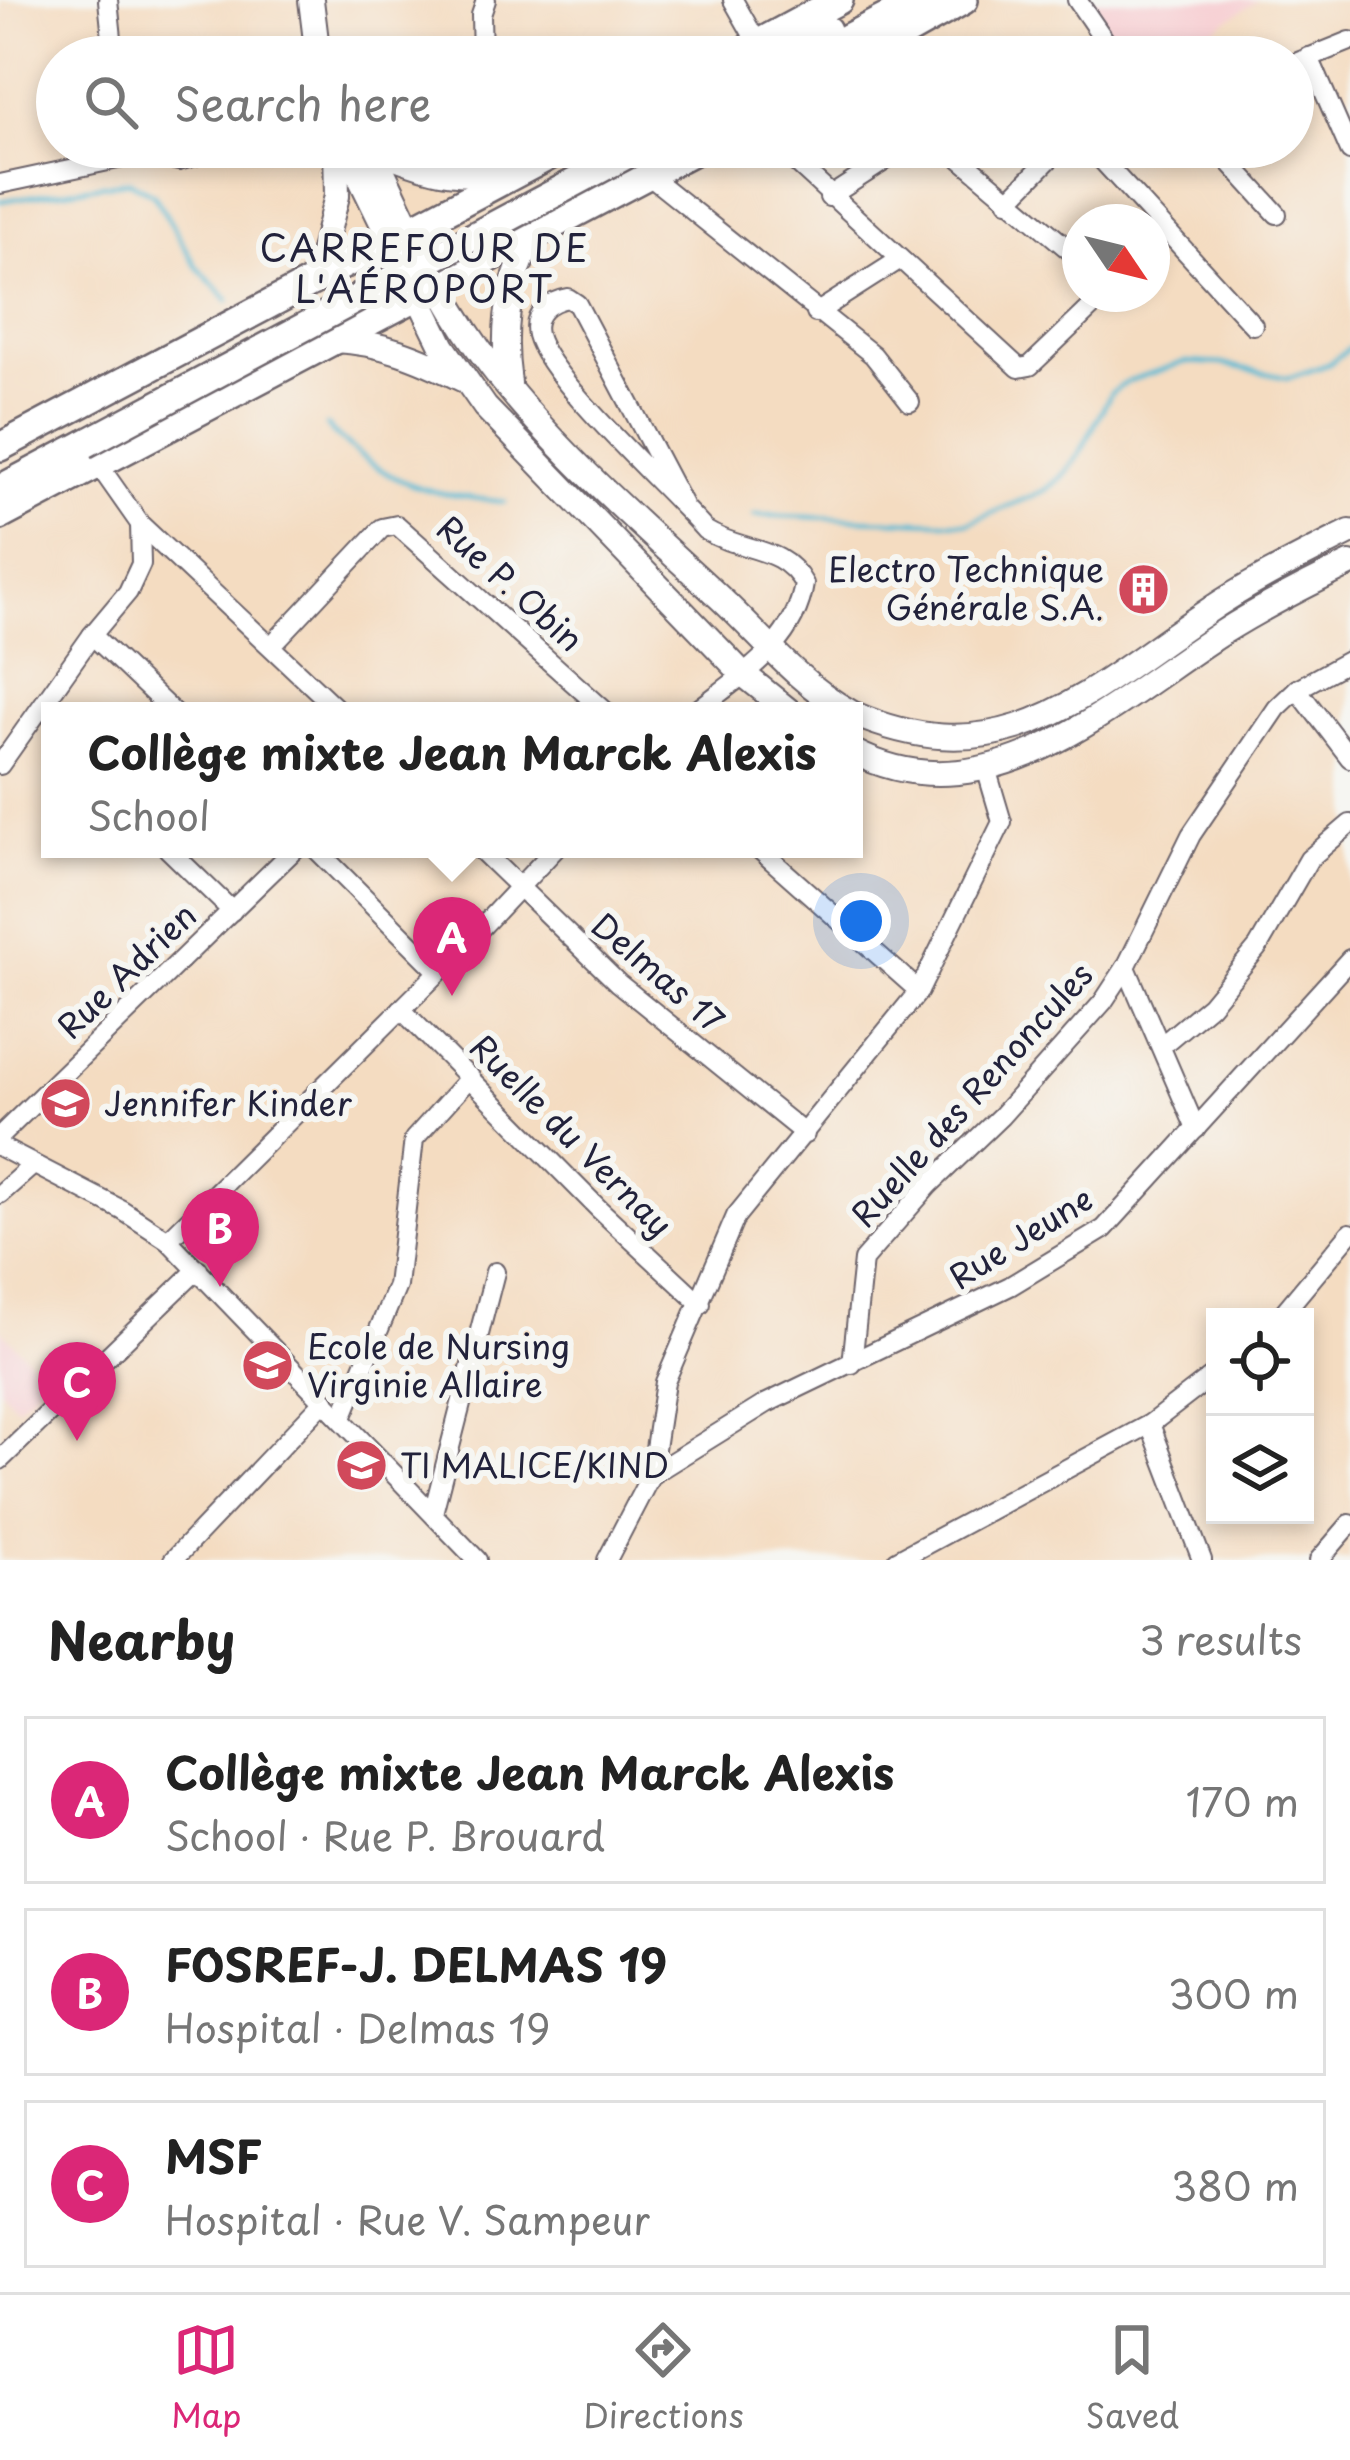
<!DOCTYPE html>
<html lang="en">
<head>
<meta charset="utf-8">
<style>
	:root { --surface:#fff; --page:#f6f6f6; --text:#222; --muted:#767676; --line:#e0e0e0; --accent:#db2777 }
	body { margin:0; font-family:"Playpen Sans",sans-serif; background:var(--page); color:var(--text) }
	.controls { position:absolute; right:36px; bottom:36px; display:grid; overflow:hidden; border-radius:0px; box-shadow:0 6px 18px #0003 }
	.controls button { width:108px; height:108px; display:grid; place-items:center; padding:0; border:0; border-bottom:3px solid var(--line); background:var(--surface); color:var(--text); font:60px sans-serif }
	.compass { position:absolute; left:1062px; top:204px; width:108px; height:108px; border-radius:50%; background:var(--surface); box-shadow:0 6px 18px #0003; rotate:125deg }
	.you { position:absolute; left:861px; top:921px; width:42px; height:42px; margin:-30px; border:9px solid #fff; border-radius:50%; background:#1a73e8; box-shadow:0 0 0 18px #1a73e833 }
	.badge { display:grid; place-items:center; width:78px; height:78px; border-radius:50%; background:var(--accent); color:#fff; font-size:39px; font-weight:700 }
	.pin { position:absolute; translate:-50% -99px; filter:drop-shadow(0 3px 6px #0008) }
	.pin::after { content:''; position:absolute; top:63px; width:42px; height:36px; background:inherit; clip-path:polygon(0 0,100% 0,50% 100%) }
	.popup { position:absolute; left:41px; top:702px; width:822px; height:156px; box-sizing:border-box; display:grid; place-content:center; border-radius:0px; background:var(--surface); filter:drop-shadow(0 3px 9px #0005); font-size:39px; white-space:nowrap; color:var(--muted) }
	.popup b { font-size:45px; color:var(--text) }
	.popup::after { content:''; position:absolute; left:50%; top:100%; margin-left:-24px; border:24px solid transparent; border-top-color:var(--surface) }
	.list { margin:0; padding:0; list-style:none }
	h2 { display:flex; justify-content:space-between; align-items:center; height:156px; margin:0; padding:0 48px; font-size:51px }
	h2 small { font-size:39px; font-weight:400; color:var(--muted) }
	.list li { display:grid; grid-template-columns:78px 1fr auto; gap:36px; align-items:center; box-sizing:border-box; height:168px; margin:0 24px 24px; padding:0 24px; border:3px solid var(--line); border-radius:0px }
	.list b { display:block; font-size:45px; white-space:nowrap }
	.list p { margin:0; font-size:39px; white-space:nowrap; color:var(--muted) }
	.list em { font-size:39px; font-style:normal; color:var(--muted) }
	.icon { flex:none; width:66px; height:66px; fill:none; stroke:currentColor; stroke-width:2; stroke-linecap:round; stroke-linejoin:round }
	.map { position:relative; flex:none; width:1350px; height:1560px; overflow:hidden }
	.search { position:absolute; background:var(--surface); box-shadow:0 6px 18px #0003; left:36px; right:36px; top:36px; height:132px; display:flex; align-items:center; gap:30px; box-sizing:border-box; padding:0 42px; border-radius:66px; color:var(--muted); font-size:45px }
	.sheet { height:732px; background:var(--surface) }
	nav { display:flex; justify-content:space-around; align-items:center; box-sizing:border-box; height:168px; border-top:3px solid var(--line); background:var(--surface); font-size:33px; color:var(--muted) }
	nav a { display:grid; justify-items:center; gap:6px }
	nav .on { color:var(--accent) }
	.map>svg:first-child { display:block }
	.built { fill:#f7cfd3 }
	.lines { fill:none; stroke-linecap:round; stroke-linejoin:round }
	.stream { stroke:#55bad4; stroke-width:4.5 }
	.street-casing { stroke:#6c636a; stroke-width:22 }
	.secondary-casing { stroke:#6c636a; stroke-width:28 }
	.primary-casing { stroke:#6c636a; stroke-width:32 }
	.street { stroke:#fff; stroke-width:18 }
	.secondary { stroke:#fff; stroke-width:24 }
	.primary { stroke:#fff; stroke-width:27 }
	.primary-bridge-casing { stroke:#6c636a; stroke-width:32; stroke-linecap:butt }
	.primary-bridge { stroke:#fff; stroke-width:27 }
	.labels { text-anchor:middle; stroke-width:12; stroke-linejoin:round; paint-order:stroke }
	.poi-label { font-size:33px; fill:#22223b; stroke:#f6f6f2; text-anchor:start }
	.street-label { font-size:33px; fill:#22223b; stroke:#f6f6f2 }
	.neighbourhood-label { font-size:36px; letter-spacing:3px; fill:#22223b; stroke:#f6f6f2 }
</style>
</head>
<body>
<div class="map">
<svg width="1350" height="1560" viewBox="0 0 1350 1560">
	<rect width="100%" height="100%" fill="#f6f6f2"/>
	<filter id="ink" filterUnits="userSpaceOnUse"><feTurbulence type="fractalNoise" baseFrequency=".00833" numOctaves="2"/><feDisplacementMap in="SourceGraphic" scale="24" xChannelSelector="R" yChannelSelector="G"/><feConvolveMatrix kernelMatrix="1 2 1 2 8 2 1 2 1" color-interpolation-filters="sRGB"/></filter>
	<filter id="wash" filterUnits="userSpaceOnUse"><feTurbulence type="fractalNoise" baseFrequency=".004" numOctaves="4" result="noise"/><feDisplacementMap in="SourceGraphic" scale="48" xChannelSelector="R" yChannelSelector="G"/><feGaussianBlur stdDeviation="2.7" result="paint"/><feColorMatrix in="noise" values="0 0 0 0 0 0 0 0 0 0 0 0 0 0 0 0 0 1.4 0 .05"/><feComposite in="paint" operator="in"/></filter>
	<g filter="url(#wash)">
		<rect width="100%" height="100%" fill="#f4dcc1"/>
		<!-- built -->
		<g class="built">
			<polygon points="1086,0 1258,0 1172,57 1132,57 1103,29"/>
			<polygon points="0,1329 47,1378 17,1407 0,1389"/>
		</g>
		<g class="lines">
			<!-- stream -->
			<g class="stream">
				<polyline points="0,201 129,181 154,195 196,266 228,300"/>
				<path d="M326 426C391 487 419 492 505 502"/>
				<polyline points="754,515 968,523 1046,490 1065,474 1080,453 1111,393 1128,381 1185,362 1223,364 1288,378 1329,364 1350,347"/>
			</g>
		</g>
	</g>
	<g filter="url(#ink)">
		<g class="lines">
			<defs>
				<g id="street">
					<polyline points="108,0 114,57"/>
					<polyline points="733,0 758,44"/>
					<polyline points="1077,0 1116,57"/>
					<polyline points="482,57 481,15 486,0"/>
					<polyline points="1309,57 1350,151"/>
					<polyline points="1293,64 1350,41"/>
					<polyline points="779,147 1019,368 1030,366 1105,294"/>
					<polyline points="947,147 1080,259"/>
					<polyline points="1090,147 1253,325"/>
					<polyline points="1216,147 1277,214"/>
					<polyline points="146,153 179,161 224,147"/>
					<polyline points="648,175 873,355 910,402"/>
					<polyline points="0,184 146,153"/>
					<polyline points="829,197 906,147"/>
					<polyline points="1008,201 1061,147"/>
					<polyline points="816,313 899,260"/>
					<polyline points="100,467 140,524 339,711"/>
					<path d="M683 505 577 304 568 298C550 301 532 313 537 335 548 379 669 489 705 530 742 553 782 544 804 584 795 644 740 676 696 711"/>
					<polyline points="92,635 172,711"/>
					<polyline points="272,645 382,528 397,525 605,711"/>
					<polyline points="1297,689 1350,758"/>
					<polyline points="0,765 92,635 128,592 141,564 140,524"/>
					<polyline points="168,849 232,911"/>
					<polyline points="316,849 438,971"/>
					<polyline points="480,849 618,983 805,1134"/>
					<polyline points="759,849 919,991"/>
					<polyline points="1126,967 1196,1129"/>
					<polyline points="401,1009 599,1209 701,1304"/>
					<polyline points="1161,1046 1210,1005 1258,947 1309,859 1350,824"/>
					<polyline points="0,1136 295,849"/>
					<polyline points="0,1147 122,1210 168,1240 477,1560"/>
					<polyline points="0,1194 32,1166"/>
					<polyline points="168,1240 446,965 555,849"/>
					<polyline points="1280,1317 1350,1233"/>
					<polyline points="852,1364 863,1260 929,1185 1001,1116 1103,1002 1126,967 1191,835 1277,708 1297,689 1350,660"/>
					<polyline points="342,1418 397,1286 414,1139 470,1077"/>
					<polyline points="1150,1424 1202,1560"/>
					<polyline points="0,1460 198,1269"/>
					<polyline points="651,1475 767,1403 1010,1286 1104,1229 1350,959"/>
					<polyline points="433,1513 495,1272"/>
					<polyline points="173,1560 325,1400"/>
					<polyline points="607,1560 651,1475 665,1382 736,1216 919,991 1002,822 986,768"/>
					<polyline points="897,1560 1150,1424 1215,1374"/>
					<polyline points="1319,1560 1350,1524"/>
				</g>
				<g id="secondary">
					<polyline points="311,0 318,57"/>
					<polyline points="345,147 443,347 485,407 742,673 789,711"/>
					<path d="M371 147C404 215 434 286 478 348 544 442 635 519 719 597 762 637 797 682 848 711"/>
					<path d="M371 147C429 172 451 177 513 173"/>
					<polyline points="315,282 337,196 336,147"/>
					<path d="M334 340C382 342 420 358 462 379"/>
					<path d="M509 383C501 329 507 279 536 233"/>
					<path d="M854 714C1006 779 1086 692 1205 613 1250 582 1301 557 1350 532"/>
					<path d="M854 752C989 822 1114 702 1220 634 1261 608 1306 585 1350 564"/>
				</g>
				<g id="primary">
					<polyline points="733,57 839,0"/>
					<polyline points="776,57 827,30"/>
					<polyline points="811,57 920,0"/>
					<polyline points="863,57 964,0"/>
					<polyline points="0,447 566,147"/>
					<polyline points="0,489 85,444"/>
					<polyline points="0,516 701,147"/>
				</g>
			</defs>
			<!-- street casing -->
			<use href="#street" class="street-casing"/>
			<!-- secondary casing -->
			<use href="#secondary" class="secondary-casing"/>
			<!-- primary casing -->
			<use href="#primary" class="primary-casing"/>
			<!-- street -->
			<use href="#street" class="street"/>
			<!-- secondary -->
			<use href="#secondary" class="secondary"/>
			<!-- primary -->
			<use href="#primary" class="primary"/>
			<defs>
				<polyline id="primary-bridge" points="85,444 641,147"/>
			</defs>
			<!-- primary-bridge casing -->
			<use href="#primary-bridge" class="primary-bridge-casing"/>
			<!-- primary-bridge -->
			<use href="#primary-bridge" class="primary-bridge"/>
		</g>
	</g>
	<!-- icons -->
	<defs>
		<symbol id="building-disc" viewBox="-11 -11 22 22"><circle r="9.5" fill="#d1495b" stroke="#f6f6f2"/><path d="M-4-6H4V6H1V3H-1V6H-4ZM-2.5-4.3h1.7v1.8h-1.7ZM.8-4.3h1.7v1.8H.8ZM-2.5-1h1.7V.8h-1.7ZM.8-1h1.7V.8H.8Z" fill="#fff"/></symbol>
		<symbol id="school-disc" viewBox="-11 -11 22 22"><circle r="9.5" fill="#d1495b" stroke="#f6f6f2"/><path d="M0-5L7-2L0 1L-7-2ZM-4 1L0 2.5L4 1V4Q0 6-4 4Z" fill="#fff"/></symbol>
		<symbol id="university-disc" viewBox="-11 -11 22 22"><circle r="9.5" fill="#d1495b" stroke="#f6f6f2"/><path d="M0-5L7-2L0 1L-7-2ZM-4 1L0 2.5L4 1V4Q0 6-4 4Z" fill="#fff"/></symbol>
	</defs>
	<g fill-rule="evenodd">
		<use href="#building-disc" x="1114" y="560" width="59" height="59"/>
		<use href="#school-disc" x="36" y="1074" width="59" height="59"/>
		<use href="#university-disc" x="238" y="1336" width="59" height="59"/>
		<use href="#school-disc" x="332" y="1436" width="59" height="59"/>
	</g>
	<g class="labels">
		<!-- poi labels -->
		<g class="poi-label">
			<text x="1104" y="582" text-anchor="end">Electro Technique<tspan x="1104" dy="38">Générale S.A.</tspan></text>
			<text x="104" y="1116">Jennifer Kinder</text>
			<text x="307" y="1359">Ecole de Nursing<tspan x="307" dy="38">Virginie Allaire</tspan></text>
			<text x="400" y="1478">TI MALICE/KIND</text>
		</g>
		<!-- street labels -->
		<g class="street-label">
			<text transform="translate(510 584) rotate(42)" y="12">Rue P. Obin</text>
			<text transform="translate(127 971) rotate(-44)" y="12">Rue Adrien</text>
			<text transform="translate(658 973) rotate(41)" y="12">Delmas 17</text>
			<text transform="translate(972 1095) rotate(-48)" y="12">Ruelle des Renoncules</text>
			<text transform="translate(571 1136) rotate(45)" y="12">Ruelle du Vernay</text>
			<text transform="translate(1021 1238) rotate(-32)" y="12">Rue Jeune</text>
		</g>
		<!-- neighbourhood labels -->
		<g class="neighbourhood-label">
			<text x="425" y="262">CARREFOUR DE<tspan x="425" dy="41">L'AÉROPORT</tspan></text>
		</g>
	</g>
</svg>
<div class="controls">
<button><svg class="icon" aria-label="locate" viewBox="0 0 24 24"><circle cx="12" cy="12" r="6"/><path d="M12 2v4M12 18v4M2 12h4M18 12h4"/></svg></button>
<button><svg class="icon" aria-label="layers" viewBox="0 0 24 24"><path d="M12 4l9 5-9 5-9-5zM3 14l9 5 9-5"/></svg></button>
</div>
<svg class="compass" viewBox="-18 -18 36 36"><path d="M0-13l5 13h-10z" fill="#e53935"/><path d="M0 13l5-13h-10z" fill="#767676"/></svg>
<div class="you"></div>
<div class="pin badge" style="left:452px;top:996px">A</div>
<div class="popup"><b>Collège mixte Jean Marck Alexis</b>School</div>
<div class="pin badge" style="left:220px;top:1287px">B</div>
<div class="pin badge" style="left:77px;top:1441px">C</div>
<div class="search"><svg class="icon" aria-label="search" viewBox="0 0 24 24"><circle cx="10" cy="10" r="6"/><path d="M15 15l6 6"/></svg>Search here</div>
</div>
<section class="sheet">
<h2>Nearby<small>3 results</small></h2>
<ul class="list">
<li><span class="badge">A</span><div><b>Collège mixte Jean Marck Alexis</b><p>School · Rue P. Brouard</p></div><em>170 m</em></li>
<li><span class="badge">B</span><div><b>FOSREF-J. DELMAS 19</b><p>Hospital · Delmas 19</p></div><em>300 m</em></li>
<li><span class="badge">C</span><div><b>MSF</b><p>Hospital · Rue V. Sampeur</p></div><em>380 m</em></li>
</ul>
</section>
<nav>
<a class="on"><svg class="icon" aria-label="map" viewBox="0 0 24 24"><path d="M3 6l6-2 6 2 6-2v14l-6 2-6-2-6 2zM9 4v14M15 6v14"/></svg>Map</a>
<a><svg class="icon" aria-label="directions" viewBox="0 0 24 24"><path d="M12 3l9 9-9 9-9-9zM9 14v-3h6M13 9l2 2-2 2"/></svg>Directions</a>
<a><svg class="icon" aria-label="saved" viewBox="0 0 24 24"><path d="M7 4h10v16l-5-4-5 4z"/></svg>Saved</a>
</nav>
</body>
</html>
